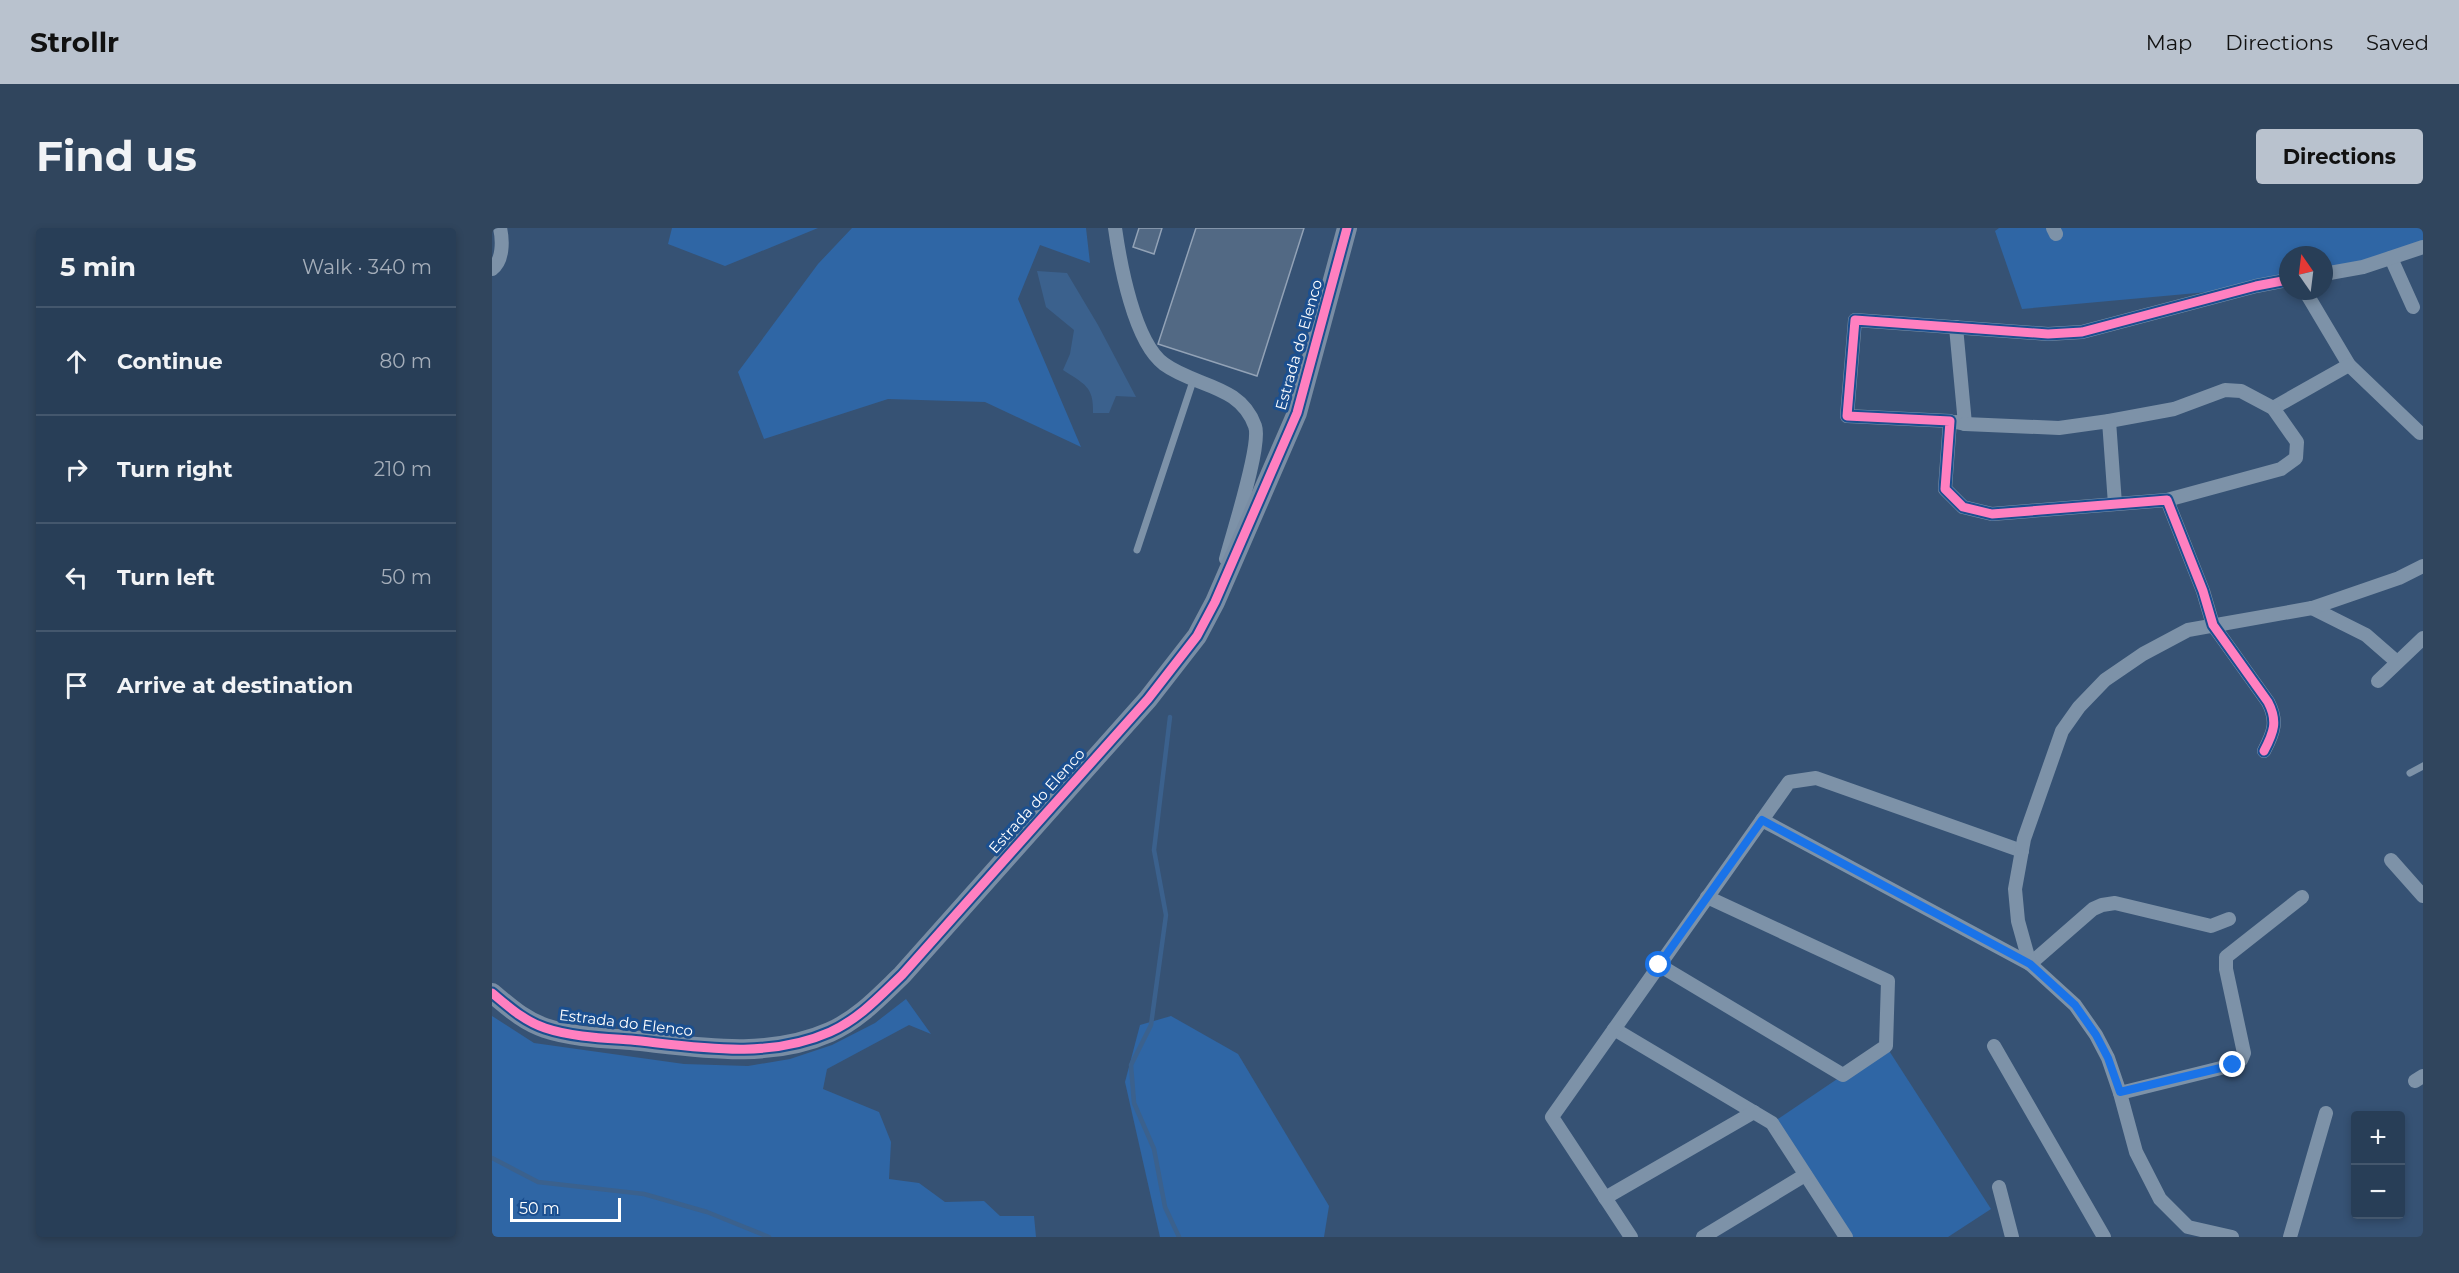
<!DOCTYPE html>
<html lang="en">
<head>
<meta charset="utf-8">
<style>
	:root { --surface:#283e57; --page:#30455d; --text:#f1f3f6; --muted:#a5aeba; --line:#44576d; --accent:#b9c2ce }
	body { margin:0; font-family:Montserrat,sans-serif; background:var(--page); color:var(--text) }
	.controls { position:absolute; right:18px; bottom:18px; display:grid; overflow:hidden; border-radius:6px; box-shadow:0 3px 9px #0003 }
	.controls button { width:54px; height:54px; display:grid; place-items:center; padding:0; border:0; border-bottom:2px solid var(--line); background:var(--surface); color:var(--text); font:30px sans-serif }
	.compass { position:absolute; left:1787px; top:18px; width:54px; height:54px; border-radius:50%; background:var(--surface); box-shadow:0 3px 9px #0003; rotate:346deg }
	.scale { position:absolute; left:18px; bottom:15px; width:111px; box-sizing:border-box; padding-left:6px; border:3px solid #fff; border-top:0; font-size:16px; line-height:21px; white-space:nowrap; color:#fff; -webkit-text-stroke:4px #1b4f8f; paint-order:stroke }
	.stop { position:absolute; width:18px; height:18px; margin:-14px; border:4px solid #1a73e8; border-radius:50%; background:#fff }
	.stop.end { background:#1a73e8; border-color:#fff; box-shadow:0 2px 6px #0008 }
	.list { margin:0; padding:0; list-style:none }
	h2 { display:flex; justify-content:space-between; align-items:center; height:78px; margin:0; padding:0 24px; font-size:26px }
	h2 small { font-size:20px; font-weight:400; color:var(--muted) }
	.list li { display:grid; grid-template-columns:39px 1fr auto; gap:18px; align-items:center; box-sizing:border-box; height:108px; padding:0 24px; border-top:2px solid var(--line) }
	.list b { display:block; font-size:22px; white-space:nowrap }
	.list em { font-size:20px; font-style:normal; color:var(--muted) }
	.icon { flex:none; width:33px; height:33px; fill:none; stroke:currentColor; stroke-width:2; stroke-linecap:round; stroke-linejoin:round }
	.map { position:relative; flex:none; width:1931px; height:1009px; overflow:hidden; border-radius:6px }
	header { display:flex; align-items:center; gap:36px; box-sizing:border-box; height:84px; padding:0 30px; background:var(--accent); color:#111 }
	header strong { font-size:28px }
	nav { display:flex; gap:33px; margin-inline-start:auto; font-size:21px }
	.intro { display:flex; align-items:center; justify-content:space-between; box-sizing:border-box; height:144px; padding:0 36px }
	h1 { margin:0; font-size:42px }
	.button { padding:15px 27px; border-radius:6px; background:var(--accent); color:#111; font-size:21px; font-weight:700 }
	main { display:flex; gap:36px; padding:0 36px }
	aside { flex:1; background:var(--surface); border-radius:6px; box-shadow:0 3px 9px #0003 }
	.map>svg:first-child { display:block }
	.green { fill:#2f66a5 }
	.water { fill:#3b618d }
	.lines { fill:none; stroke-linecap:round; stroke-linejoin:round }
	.stream { stroke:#3b618d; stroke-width:4.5 }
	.building { fill:#526984; stroke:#92a2b6; stroke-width:1.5 }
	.lane { stroke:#7d92a8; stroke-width:7 }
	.street { stroke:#7d92a8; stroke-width:14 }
	.secondary { stroke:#798da4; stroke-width:20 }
	.cycleway-casing { stroke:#1b4f8f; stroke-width:13 }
	.cycleway { stroke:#ff80c0; stroke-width:9 }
	.route { stroke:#1a73e8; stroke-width:8 }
	.labels { text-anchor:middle; stroke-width:6; stroke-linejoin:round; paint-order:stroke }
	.street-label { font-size:15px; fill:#fff; stroke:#1b4f8f }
</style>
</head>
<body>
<header>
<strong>Strollr</strong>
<nav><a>Map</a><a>Directions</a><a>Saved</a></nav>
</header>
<div class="intro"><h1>Find us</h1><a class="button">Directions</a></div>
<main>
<aside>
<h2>5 min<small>Walk · 340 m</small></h2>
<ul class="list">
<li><svg class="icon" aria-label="ahead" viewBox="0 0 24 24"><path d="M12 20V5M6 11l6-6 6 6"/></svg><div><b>Continue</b></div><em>80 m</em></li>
<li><svg class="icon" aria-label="right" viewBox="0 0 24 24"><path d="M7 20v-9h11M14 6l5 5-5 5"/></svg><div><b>Turn right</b></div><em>210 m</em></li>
<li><svg class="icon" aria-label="left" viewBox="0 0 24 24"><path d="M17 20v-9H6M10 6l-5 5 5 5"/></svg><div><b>Turn left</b></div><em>50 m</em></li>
<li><svg class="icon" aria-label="arrive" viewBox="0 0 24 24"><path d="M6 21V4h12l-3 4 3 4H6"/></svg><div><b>Arrive at destination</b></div></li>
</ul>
</aside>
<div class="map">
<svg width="1931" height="1009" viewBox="0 0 1931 1009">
	<rect width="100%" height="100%" fill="#365274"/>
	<!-- green -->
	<g class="green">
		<polygon points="180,0 326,0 233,38 176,16"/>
		<polygon points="360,0 594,0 598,35 548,17 526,71 589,219 493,174 396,171 272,211 246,144 326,36"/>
		<polygon points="1507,0 1931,0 1931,19 1832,46 1832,27 1796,27 1796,52 1749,61 1530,81 1503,3"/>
		<polygon points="414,771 439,806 417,797 335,841 331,861 387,884 399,914 397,951 427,955 453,974 492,973 508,988 542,988 544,1009 0,1009 0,788 42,815 192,836 256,838 298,831 340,817 383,795"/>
		<polygon points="679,788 746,826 837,978 832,1009 668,1009 633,854 648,797"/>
		<polygon points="1394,818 1499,981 1456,1009 1354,1009 1280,895"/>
	</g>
	<!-- water -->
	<path class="water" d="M545 43 575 45 606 97 644 169 624 168 617 185H601C602 158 592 156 571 142L578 126 582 102 554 79Z"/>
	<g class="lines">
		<!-- stream -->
		<g class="stream">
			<polyline points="678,489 662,622 674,687 659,797 639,837 642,875 662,921 673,979 687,1009"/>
			<polyline points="0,930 46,954 152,966 215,984 277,1009"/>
		</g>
	</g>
	<!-- building -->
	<g class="building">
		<polygon points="647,0 670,0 662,26 641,19"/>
		<polygon points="704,0 812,0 765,148 666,116"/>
	</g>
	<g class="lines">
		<!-- lane -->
		<g class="lane">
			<polyline points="645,322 701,153"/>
			<polyline points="1918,545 1931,538"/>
		</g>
		<!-- street -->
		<g class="street">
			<path d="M623 0C628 35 642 114 672 136 703 159 748 156 763 198 770 217 740 307 734 331"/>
			<polyline points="1561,0 1564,6"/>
			<polyline points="1899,30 1921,79"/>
			<path d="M0 41C11 33 11 13 8 0"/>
			<polyline points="1832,46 1871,39 1931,19"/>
			<polyline points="1813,63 1857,137 1928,205"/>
			<polyline points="1464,99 1473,196 1464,194"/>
			<polyline points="1781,180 1857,137"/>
			<polyline points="1617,193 1682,181 1733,162 1749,163 1781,180 1805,214 1804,230 1789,241 1675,272"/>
			<polyline points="1473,196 1567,200 1617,193 1623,276"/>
			<polyline points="1820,380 1874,407 1905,434"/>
			<polyline points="1886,453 1931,410"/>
			<path d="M1772 523C1782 504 1786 493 1776 474L1721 397 1711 363 1675 272 1500 286 1471 279 1453 261 1458 193 1355 188 1363 92 1556 106 1590 104 1764 58 1796 52"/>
			<polyline points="1270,592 1538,736 1601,681 1610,677 1623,675 1719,698 1737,691"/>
			<polyline points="1899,632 1931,668"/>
			<polyline points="1167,737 1351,847 1394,818 1396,753 1215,669"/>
			<polyline points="1122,801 1280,895 1354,1009"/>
			<polyline points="1502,818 1612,1009"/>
			<polyline points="1923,853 1931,848"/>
			<polyline points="1628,865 1741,837 1749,832 1752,825 1734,741 1734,729 1810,669"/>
			<polyline points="1507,959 1520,1009"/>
			<polyline points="1113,970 1262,884"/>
			<polyline points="1139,1009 1060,889 1297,554 1324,550 1530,623"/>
			<polyline points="1211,1009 1313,947"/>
			<polyline points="1740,1009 1696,999 1668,971 1644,924 1628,865 1616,830 1604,807 1583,777 1538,736 1526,693 1523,661 1532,611 1570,503 1587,479 1613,452 1651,426 1696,402 1820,380 1907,350 1931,338"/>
			<polyline points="1798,1009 1834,885"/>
		</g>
		<!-- secondary -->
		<path class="secondary" d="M0 765C17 779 32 793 53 800 80 809 111 810 139 812 205 819 275 832 338 804 367 791 387 769 410 747L656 471 705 408 723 374 805 185 855 0"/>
		<defs>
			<g id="cycleway">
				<path d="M1772 523C1782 504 1786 493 1776 474L1721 397 1711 363 1675 272 1500 286 1471 279 1453 261 1458 193 1355 188 1363 92 1556 106 1590 104 1764 58 1796 52"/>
				<path d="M0 765C17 779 32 793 53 800 80 809 111 810 139 812 205 819 275 832 338 804 367 791 387 769 410 747L656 471 705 408 723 374 805 185 855 0"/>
			</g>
		</defs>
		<!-- cycleway casing -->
		<use href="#cycleway" class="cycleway-casing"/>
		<!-- cycleway -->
		<use href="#cycleway" class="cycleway"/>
	</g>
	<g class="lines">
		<!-- route -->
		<polyline class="route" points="1167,737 1270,592 1538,736 1583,777 1604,807 1616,830 1628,864 1741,837"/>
	</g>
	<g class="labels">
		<!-- street labels -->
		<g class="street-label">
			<text transform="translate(807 117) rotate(-74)" y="5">Estrada do Elenco</text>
			<text transform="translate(545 573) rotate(-48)" y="5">Estrada do Elenco</text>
			<text transform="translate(134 795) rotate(7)" y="5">Estrada do Elenco</text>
		</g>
	</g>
</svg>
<div class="controls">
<button>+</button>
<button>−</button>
</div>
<svg class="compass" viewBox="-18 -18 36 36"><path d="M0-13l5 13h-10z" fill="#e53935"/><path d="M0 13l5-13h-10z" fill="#a5aeba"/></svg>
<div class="scale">50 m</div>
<div class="stop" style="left:1167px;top:737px"></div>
<div class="stop end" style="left:1741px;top:837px"></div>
</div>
</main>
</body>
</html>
